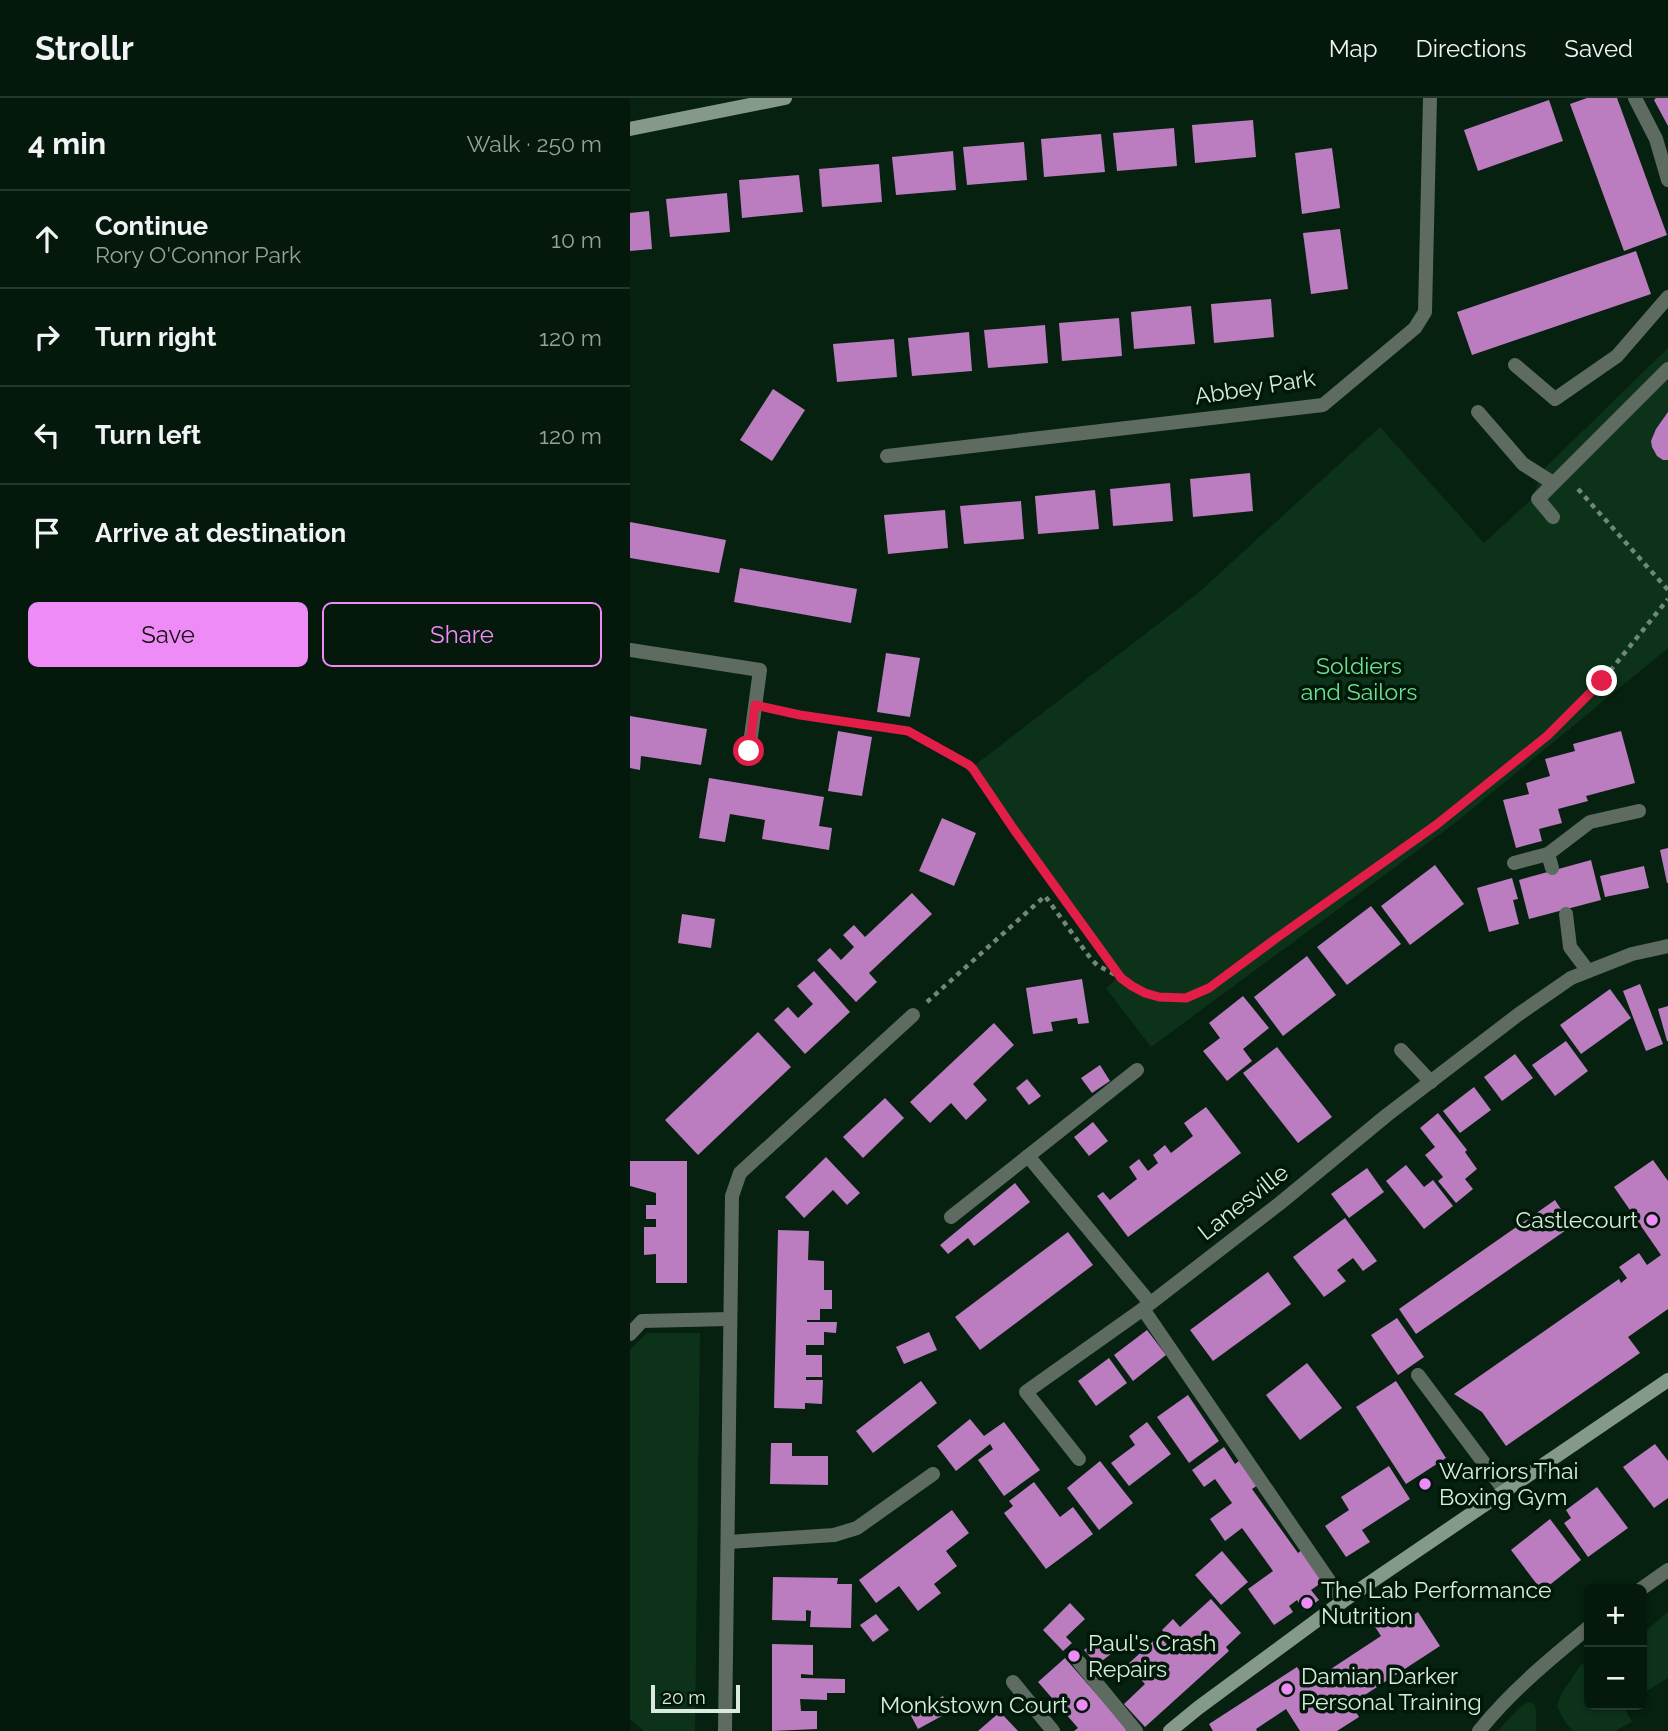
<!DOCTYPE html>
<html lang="en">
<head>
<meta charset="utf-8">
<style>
	:root { --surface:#04190c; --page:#12261a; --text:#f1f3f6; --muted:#97a09d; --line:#25382d; --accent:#ef8bf7 }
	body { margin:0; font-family:Raleway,sans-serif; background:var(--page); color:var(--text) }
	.controls { position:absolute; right:21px; bottom:21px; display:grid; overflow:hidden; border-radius:10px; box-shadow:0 2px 5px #0004 }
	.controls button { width:63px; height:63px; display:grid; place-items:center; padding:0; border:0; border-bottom:2px solid var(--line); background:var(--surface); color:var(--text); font:35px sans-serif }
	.scale { position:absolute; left:21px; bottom:18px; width:89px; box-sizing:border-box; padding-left:7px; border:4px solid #daeade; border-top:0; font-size:19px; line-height:24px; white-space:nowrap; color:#daeade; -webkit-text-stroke:5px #001807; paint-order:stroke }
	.stop { position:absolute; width:21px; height:21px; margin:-16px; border:5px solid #e11d48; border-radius:50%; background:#fff }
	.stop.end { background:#e11d48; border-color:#fff; box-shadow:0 2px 7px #0008 }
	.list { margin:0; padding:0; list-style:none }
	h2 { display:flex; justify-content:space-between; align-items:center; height:91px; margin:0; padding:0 28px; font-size:30px }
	h2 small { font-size:23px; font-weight:400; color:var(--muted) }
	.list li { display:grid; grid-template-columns:46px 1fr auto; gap:21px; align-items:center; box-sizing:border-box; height:98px; padding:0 28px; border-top:2px solid var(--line) }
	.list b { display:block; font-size:26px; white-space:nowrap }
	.list p { margin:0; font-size:23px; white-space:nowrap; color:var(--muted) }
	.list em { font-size:23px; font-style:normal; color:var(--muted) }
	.actions { display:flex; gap:14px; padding:21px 28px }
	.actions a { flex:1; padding:16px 0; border:2px solid var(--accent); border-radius:10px; text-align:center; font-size:24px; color:var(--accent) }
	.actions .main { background:var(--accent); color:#111 }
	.icon { flex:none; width:38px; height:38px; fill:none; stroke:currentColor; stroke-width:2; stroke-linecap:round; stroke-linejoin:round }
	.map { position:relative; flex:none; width:1038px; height:1633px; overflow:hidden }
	header { display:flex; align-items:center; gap:42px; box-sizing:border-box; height:98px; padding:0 35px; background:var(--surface); border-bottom:2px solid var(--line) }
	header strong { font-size:33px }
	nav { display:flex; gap:38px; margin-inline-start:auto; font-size:24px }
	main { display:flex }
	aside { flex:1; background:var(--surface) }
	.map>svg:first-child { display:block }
	.green { fill:#0c331a }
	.building { fill:#bc7cc0 }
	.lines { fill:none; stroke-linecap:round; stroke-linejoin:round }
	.path { stroke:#718778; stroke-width:4.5; stroke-dasharray:5 5; stroke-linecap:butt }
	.lane { stroke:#5e6b61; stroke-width:14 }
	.street { stroke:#5e6b61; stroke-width:14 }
	.secondary { stroke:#849989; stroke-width:14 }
	.route { stroke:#e11d48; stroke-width:9 }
	.poi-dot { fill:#ef8bf7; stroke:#001807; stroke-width:2.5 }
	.labels { text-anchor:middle; stroke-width:7; stroke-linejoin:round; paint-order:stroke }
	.street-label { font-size:23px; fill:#daeade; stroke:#001807 }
	.park-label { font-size:23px; fill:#6fe093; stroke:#001807 }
	.poi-label { font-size:23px; fill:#daeade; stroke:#001807; text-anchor:start }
</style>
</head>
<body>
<header>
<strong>Strollr</strong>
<nav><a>Map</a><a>Directions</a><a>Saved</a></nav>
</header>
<main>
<aside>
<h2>4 min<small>Walk · 250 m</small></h2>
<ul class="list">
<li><svg class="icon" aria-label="ahead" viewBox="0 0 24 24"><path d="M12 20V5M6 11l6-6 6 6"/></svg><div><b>Continue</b><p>Rory O'Connor Park</p></div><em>10 m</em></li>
<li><svg class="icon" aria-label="right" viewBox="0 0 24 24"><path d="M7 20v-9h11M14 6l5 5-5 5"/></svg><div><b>Turn right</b></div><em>120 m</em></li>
<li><svg class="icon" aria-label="left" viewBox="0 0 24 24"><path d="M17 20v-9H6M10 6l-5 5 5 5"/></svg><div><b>Turn left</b></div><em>120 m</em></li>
<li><svg class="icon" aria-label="arrive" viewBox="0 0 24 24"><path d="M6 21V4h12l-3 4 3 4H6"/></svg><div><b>Arrive at destination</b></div></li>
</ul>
<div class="actions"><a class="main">Save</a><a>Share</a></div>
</aside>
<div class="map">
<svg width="1038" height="1633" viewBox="0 0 1038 1633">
	<rect width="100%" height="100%" fill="#062110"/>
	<!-- green -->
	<g class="green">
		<polygon points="1038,250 1038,550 825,725 521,949 476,890 488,879 340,671 567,496 750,329 854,445 904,399 907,387 916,369"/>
		<polygon points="17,1235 70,1235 65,1633 14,1633 0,1621 0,1252"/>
		<polygon points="1038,1514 1038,1580 1012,1596 1012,1536"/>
		<polygon points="952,1565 959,1574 959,1607 993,1607 1002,1624 985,1633 943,1633 935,1624 927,1608 932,1595"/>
		<polygon points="898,1604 904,1606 906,1611 906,1633 868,1633 889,1610"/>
	</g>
	<!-- building -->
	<g class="building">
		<polygon points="957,0 987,0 1037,137 994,153 940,6"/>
		<polygon points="1026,0 1038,0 1038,28 1024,2"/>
		<polygon points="919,2 933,43 848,73 834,32"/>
		<polygon points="623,22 626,59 565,65 562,27"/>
		<polygon points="544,30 547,68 487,73 483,35"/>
		<polygon points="471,36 475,74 414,79 411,41"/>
		<polygon points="394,44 397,82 337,87 333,49"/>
		<polygon points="702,50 710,110 672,116 665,55"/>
		<polygon points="323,53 326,92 266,97 262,59"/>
		<polygon points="249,66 252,104 192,109 189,71"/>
		<polygon points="169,77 173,114 112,120 109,82"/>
		<polygon points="97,95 100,134 40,139 36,101"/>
		<polygon points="19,113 22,151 0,153 0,115"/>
		<polygon points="710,131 718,191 681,196 673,135"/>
		<polygon points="1006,153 1021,196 842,257 827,214"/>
		<polygon points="641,201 644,239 584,245 581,206"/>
		<polygon points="561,208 565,246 504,251 501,214"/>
		<polygon points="489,220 492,258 432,263 429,225"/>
		<polygon points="415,227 418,265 358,270 354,232"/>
		<polygon points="339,234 342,273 282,278 278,240"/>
		<polygon points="264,241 267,279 207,284 203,246"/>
		<polygon points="143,291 175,312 142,363 110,342"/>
		<polygon points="1038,314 1038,362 1033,362 1027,358 1022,349 1021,343 1026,331"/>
		<polygon points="620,375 623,413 563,419 560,381"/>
		<polygon points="540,385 543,423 483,428 480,391"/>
		<polygon points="465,392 469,431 408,436 405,398"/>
		<polygon points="391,403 394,441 334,446 330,408"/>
		<polygon points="315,412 318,450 258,456 254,417"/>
		<polygon points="0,424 96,442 89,475 0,460"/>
		<polygon points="110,470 227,491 221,525 104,504"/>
		<polygon points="256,555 290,560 280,619 247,614"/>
		<polygon points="0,618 77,631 71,667 11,658 10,672 0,670"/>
		<polygon points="208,633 242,639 232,698 198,693"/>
		<polygon points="991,633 1005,685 956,698 958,703 928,711 932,725 909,731 912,743 886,750 873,702 899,696 896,685 920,678 915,661 945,653 943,646"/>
		<polygon points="79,680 194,699 189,728 202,730 199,752 132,741 135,722 100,716 95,744 69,740"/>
		<polygon points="312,720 346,735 324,788 289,773"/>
		<polygon points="1038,750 1038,785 1037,785 1030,752"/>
		<polygon points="961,762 971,802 899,821 889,782"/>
		<polygon points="805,767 834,806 780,847 751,808"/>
		<polygon points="1014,768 1019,790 975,799 970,778"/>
		<polygon points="882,780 888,801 883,802 889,826 859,834 847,790"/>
		<polygon points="282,795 302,816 239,875 247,884 226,904 187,862 200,850 211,862 224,849 213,837 224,827 235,839"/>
		<polygon points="741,808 771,846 717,887 687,849"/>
		<polygon points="52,816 85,821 81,850 48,845"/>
		<polygon points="677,858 706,897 653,938 624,899"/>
		<polygon points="184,873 220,914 175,956 144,922 158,909 168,920 183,906 167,888"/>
		<polygon points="452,881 459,925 448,926 447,920 421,924 423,933 403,936 396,890"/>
		<polygon points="1010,886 1033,946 1016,953 993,893"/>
		<polygon points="980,891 1001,920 951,956 930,927"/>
		<polygon points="613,898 639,930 613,951 622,963 597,983 573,953 590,940 579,925"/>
		<polygon points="1038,908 1038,943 1037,943 1028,911"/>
		<polygon points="364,925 384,947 343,986 357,1002 336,1022 321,1005 300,1025 280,1004"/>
		<polygon points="128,934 161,969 68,1057 35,1022"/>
		<polygon points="936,943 958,973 925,998 902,967"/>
		<polygon points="647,949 702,1019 668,1045 613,975"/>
		<polygon points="885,956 903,980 872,1003 854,979"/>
		<polygon points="470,967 480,983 462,995 451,980"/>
		<polygon points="397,981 411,998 399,1007 386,990"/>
		<polygon points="844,989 861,1012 830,1035 813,1013"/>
		<polygon points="255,1000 274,1020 233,1060 213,1039"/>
		<polygon points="576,1009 611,1055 498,1139 467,1098 473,1094 480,1102 507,1081 499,1069 509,1061 518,1073 528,1065 523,1057 535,1047 541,1055 563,1038 554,1025"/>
		<polygon points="808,1015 837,1052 835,1054 847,1071 835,1081 843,1091 826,1105 808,1083 813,1079 795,1057 805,1049 790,1030"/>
		<polygon points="463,1024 478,1043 459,1058 444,1039"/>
		<polygon points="196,1059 230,1095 217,1107 203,1092 174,1120 155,1099"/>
		<polygon points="1023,1062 1038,1083 1038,1211 998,1239 1010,1255 876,1348 852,1314 824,1296 989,1181 991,1185 997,1180 989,1169 1009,1155 1017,1167 1031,1157 984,1089"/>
		<polygon points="0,1063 57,1063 57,1185 26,1185 26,1156 14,1157 14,1129 26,1129 26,1121 16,1121 16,1107 26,1107 26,1095 0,1088"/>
		<polygon points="776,1067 794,1089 803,1082 823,1108 794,1131 756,1083"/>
		<polygon points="737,1070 754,1094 719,1120 701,1096"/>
		<polygon points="385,1085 400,1104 344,1148 338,1140 318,1156 310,1147"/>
		<polygon points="925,1102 942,1128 786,1236 769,1211"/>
		<polygon points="715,1120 747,1163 733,1173 723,1160 707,1172 716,1183 694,1199 663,1159"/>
		<polygon points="148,1132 179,1133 178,1162 194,1163 194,1192 202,1192 202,1211 190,1211 190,1222 177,1222 177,1224 207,1224 206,1235 194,1234 194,1247 176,1247 176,1257 192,1257 192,1279 176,1279 176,1282 193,1282 192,1306 175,1305 175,1311 144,1310"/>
		<polygon points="438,1134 463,1167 350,1252 325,1219"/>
		<polygon points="638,1174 661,1206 583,1263 560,1232"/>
		<polygon points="767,1220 794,1259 768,1277 741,1237"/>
		<polygon points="517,1232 536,1257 503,1283 484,1257"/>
		<polygon points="299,1234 307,1252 274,1266 266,1249"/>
		<polygon points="479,1260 497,1285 466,1308 448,1283"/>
		<polygon points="677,1265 712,1310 670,1342 636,1297"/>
		<polygon points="291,1283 307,1305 243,1355 226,1333"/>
		<polygon points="766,1283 816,1360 776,1386 726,1309"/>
		<polygon points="558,1297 589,1343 559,1365 527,1319"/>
		<polygon points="340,1321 354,1338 374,1324 410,1372 374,1398 348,1362 363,1351 360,1346 326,1373 307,1348"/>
		<polygon points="517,1324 541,1356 499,1388 481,1365 505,1347 499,1338"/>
		<polygon points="141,1345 162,1345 162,1358 198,1358 198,1387 140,1386"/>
		<polygon points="1025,1346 1038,1363 1038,1400 1024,1410 993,1369"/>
		<polygon points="594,1349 605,1366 610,1362 628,1387 622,1391 668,1455 672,1452 694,1483 681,1492 689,1502 674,1513 667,1502 659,1508 663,1514 644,1527 618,1491 643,1473 612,1430 595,1443 580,1421 602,1405 585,1381 574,1389 562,1372"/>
		<polygon points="470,1363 503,1405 469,1432 437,1390"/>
		<polygon points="759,1368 780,1401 732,1432 740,1444 716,1459 695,1428 719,1412 711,1399"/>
		<polygon points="404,1384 430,1419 443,1409 463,1436 416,1471 374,1415 383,1408 379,1403"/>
		<polygon points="967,1389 998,1430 958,1459 934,1425 941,1420 936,1412"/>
		<polygon points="322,1412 339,1435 316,1453 327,1468 304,1486 311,1495 288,1513 269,1488 246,1505 229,1482"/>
		<polygon points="920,1421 951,1462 912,1493 881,1452"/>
		<polygon points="592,1453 618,1484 591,1507 565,1477"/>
		<polygon points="143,1479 208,1480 207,1486 222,1486 221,1530 180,1529 181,1513 176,1512 176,1523 142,1522"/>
		<polygon points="581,1501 611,1535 596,1549 599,1553 515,1629 494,1606 515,1586 497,1567 529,1538 547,1557 551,1554 532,1532 543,1521 550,1529"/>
		<polygon points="440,1505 455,1521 436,1539 442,1545 433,1553 413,1532"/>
		<polygon points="754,1512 765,1529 788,1514 810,1548 721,1606 729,1619 707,1633 670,1633 656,1611 626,1631 627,1633 583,1633 579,1626 667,1569 678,1586 751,1538 740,1521"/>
		<polygon points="246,1516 259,1532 243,1544 230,1527"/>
		<polygon points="469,1540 482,1555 467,1567 454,1552"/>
		<polygon points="142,1546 183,1547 183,1577 171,1576 171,1580 215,1581 215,1595 197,1595 197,1602 170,1601 171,1613 187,1613 187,1631 142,1633"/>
		<polygon points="435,1560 497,1631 496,1633 444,1633 448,1630 408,1584"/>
		<polygon points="313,1598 321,1613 288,1631 280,1616"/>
		<polygon points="370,1614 388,1633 348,1633"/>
	</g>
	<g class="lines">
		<!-- path -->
		<g class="path">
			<polyline points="948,391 1038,492"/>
			<polyline points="147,612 277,633 312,650 339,668 343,671 385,734 488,876"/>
			<polyline points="297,904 415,798 461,861 467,867 491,880 502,888 529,899 556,900 579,890 648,839 806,727 917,638 972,583 1038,501"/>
		</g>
		<!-- lane -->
		<g class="lane">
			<polyline points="848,314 893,366 923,385"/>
			<polyline points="923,419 908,401 1038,271"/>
			<polyline points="918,756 922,770"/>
			<polyline points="884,765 918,756 960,724 1009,713"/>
			<polyline points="936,816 940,849 958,873"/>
			<polyline points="771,952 801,984"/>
			<polyline points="398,1058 520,1205"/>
			<polyline points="321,1119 507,972"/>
			<polyline points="788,1277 875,1393"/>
			<polyline points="449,1564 506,1633"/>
		</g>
		<!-- street -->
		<g class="street">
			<polyline points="1005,0 1026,41 1038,82"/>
			<polyline points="885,267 925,301 987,258 1038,199"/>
			<polyline points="257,358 693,307 785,230 795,214 800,0"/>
			<polyline points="0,552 130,572 119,653"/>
			<polyline points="0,1236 12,1223 100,1221"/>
			<polyline points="449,1361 396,1294 513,1211"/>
			<polyline points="98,1444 204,1437 227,1430 303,1376"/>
			<polyline points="1011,1491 1038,1472"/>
			<polyline points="713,1503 513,1211 649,1106 757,1017 889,916 941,880 1002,856 1038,848"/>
			<polyline points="383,1584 423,1633"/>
			<polyline points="95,1633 102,1098 110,1075 283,917"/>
			<path d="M849 1633C881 1593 920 1561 959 1529"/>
		</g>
		<!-- secondary -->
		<g class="secondary">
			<polyline points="0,31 155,0"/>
			<polyline points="540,1633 568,1610 713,1503 1038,1282"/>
		</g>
	</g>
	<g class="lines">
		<!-- route -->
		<polyline class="route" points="119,653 125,607 170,617 278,633 339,667 343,671 385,733 491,880 502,888 515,895 529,899 556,900 579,890 648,839 806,727 917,638 972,583"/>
	</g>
	<!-- markers -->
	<g class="poi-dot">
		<circle cx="1022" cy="1122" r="7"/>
		<circle cx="795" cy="1386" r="7"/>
		<circle cx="677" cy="1505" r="7"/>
		<circle cx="444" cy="1558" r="7"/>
		<circle cx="657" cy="1591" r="7"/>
		<circle cx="452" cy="1607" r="7"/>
	</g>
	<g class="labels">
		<!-- street labels -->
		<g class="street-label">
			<text transform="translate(625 289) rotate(-9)" y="8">Abbey Park</text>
			<text transform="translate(613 1104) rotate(-38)" y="8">Lanesville</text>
		</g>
		<!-- park labels -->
		<g class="park-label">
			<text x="729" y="576">Soldiers<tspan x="729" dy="26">and Sailors</tspan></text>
		</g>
		<!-- poi labels -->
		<g class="poi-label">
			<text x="1008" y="1130" text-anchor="end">Castlecourt</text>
			<text x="809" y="1381">Warriors Thai<tspan x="809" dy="26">Boxing Gym</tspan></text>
			<text x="691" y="1500">The Lab Performance<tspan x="691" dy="26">Nutrition</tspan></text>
			<text x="458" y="1553">Paul's Crash<tspan x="458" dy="26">Repairs</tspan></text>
			<text x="671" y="1586">Damian Darker<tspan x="671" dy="26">Personal Training</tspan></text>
			<text x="438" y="1615" text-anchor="end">Monkstown Court</text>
		</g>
	</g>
</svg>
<div class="controls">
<button>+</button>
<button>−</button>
</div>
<div class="scale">20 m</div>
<div class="stop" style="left:119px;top:653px"></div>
<div class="stop end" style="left:972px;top:583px"></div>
</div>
</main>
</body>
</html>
